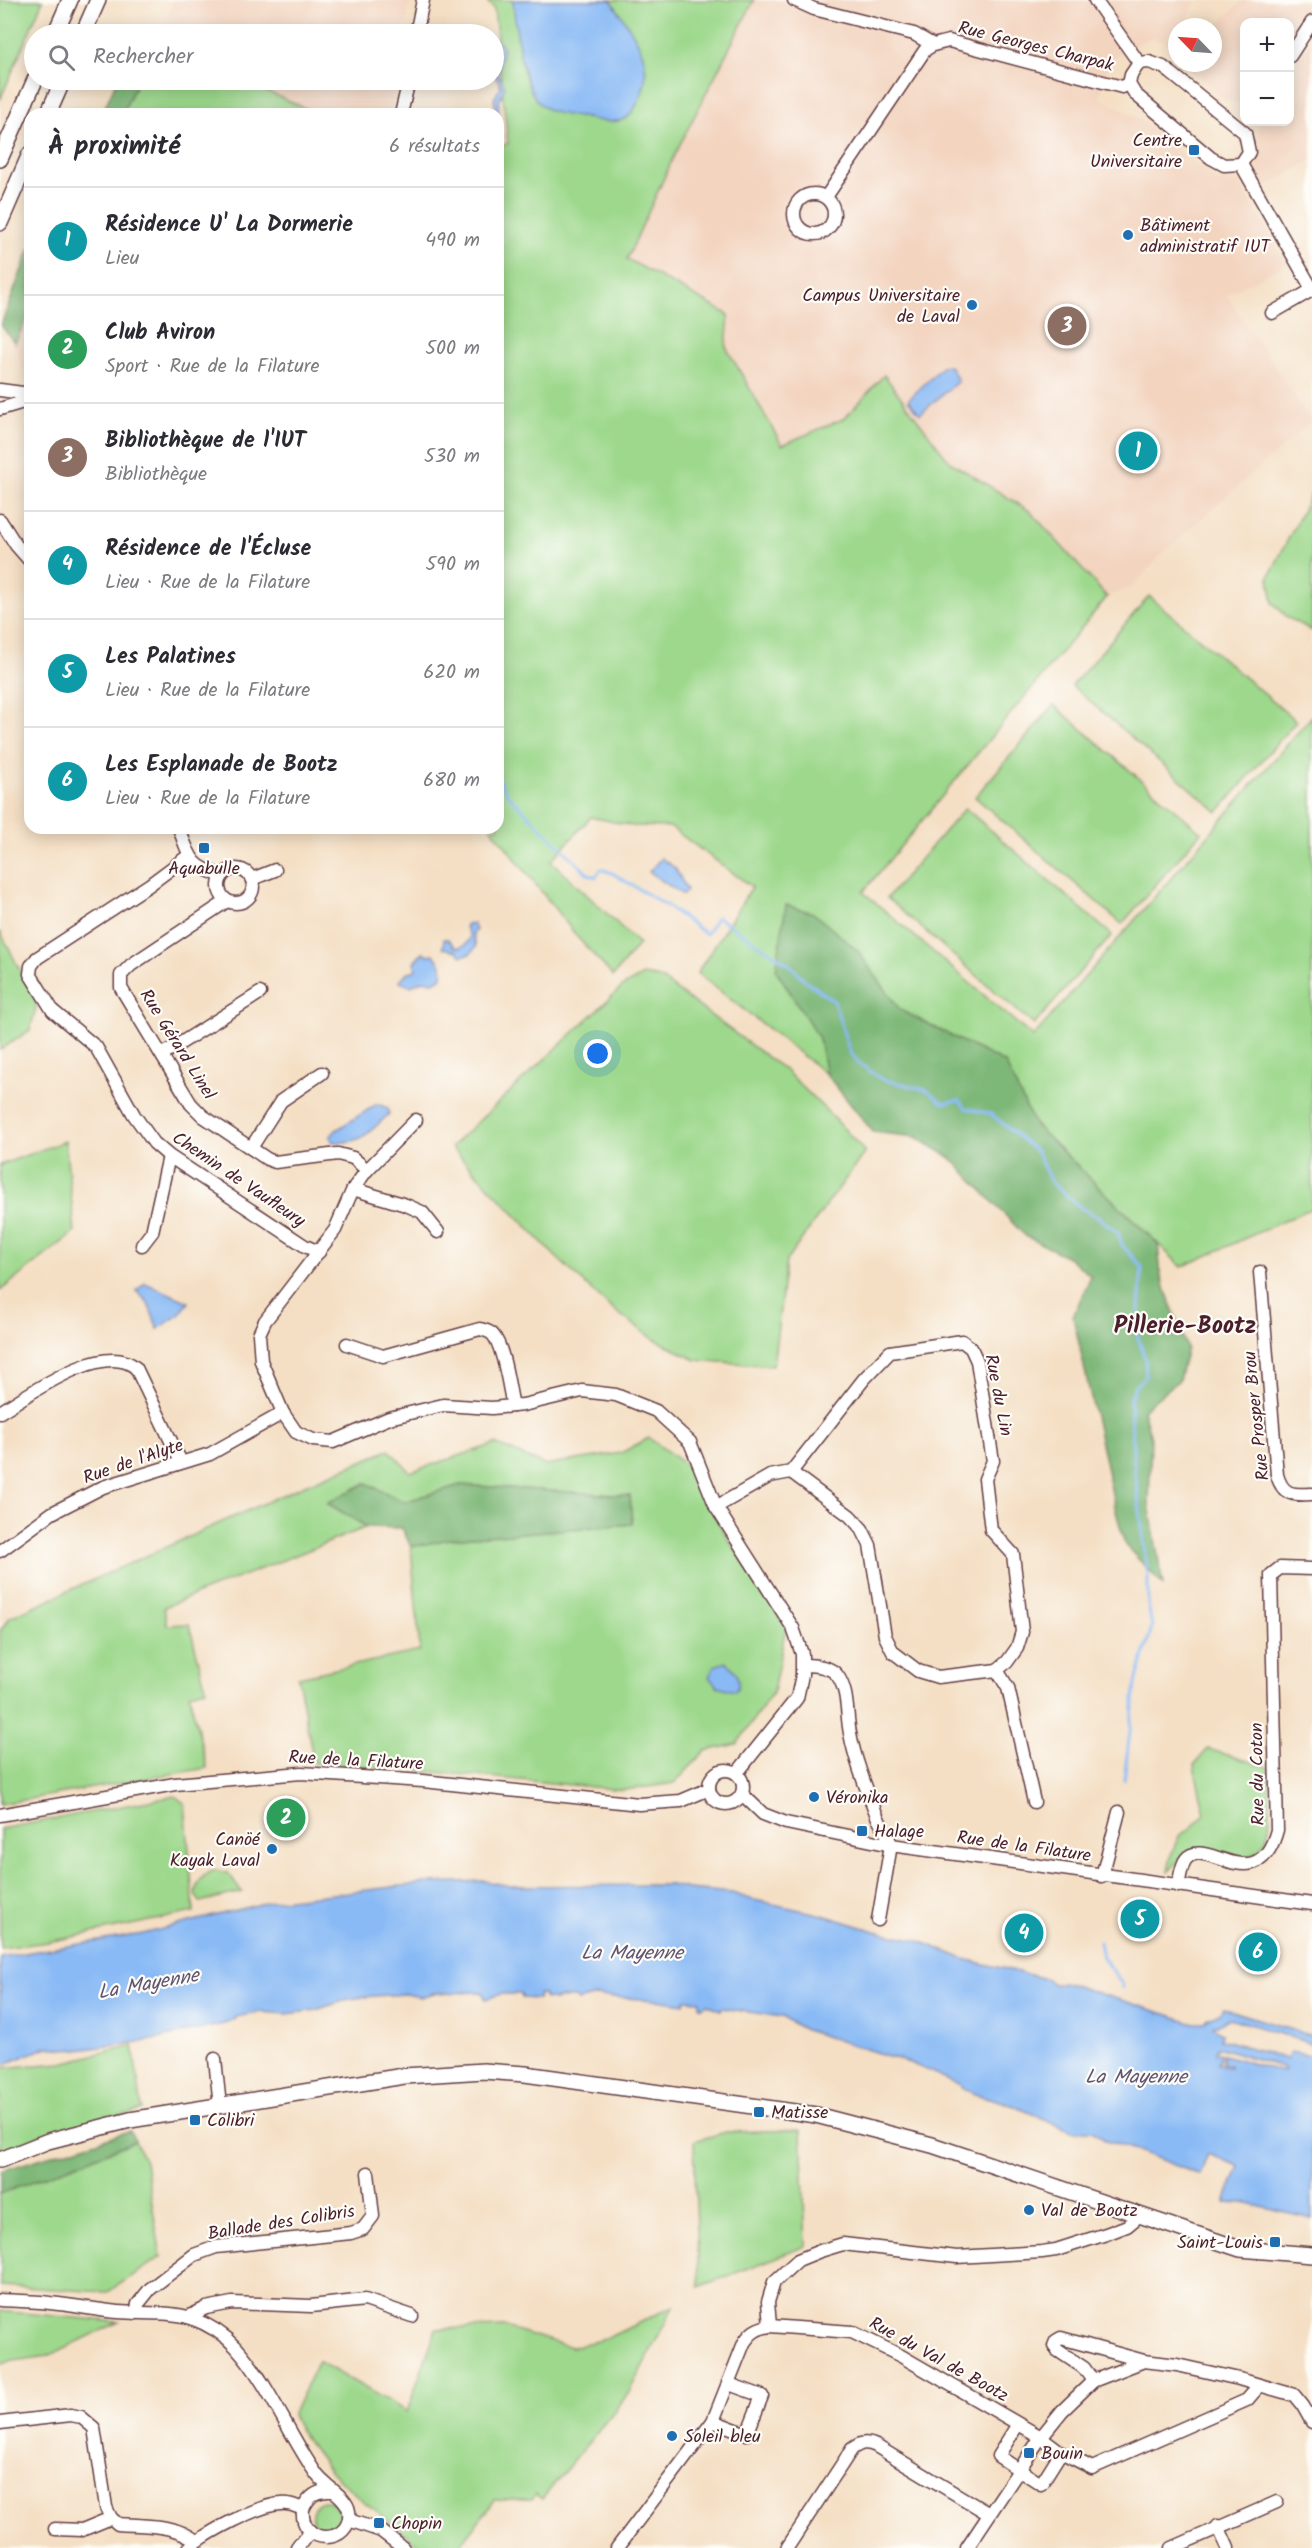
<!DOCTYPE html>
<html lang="fr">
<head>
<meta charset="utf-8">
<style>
	:root { --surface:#fff; --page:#f2f2f3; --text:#2b2b33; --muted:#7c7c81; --line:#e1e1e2; --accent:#1f6fb2 }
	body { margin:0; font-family:Kalam,sans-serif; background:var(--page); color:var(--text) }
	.controls { position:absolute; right:18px; top:18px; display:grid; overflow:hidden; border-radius:12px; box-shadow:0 3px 15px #0003 }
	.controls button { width:54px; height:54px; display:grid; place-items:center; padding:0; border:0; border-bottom:2px solid var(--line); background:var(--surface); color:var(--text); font:30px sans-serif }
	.compass { position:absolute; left:1168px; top:18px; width:54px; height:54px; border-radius:50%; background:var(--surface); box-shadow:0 3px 15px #0003; rotate:295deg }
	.you { position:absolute; left:598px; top:1054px; width:21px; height:21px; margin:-15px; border:4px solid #fff; border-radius:50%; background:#1a73e8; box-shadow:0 0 0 9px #1a73e833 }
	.badge { display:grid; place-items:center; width:39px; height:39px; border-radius:50%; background:var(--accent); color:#fff; font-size:20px; font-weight:700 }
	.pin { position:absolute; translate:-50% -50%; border:3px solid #fff; box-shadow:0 2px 6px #0006 }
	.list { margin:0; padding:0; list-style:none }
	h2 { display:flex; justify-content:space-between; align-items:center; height:78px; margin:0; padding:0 24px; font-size:26px }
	h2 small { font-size:20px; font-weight:400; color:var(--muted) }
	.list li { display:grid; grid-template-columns:39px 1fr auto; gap:18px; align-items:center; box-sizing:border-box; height:108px; padding:0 24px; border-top:2px solid var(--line) }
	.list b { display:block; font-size:22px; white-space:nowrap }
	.list p { margin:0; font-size:20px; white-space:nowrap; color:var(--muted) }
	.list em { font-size:20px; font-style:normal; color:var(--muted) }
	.icon { flex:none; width:33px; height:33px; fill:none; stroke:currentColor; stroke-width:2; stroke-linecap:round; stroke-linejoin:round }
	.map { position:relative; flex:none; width:1312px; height:2548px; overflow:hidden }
	.search { position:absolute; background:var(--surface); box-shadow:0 3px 15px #0003; left:24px; top:24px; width:480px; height:66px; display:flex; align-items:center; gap:15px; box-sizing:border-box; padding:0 21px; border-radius:33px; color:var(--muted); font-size:22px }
	.panel { position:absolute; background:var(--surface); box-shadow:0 3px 15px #0003; left:24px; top:108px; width:480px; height:726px; border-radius:18px }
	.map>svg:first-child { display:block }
	.built { fill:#f3d4bf }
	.green { fill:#9dd88c; stroke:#747c5c; stroke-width:1.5 }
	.forest { fill:#7eb878; stroke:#646c52; stroke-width:1.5 }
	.water { fill:#89baf5; stroke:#6a6c90; stroke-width:1.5; fill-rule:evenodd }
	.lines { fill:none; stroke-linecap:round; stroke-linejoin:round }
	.stream { stroke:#89baf5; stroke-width:3 }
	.minor-casing { stroke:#643c42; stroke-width:15 }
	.major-casing { stroke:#643c42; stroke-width:18 }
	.minor { stroke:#fff; stroke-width:12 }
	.major { stroke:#fff; stroke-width:15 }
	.poi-dot { fill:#1f6fb2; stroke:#fdfcf7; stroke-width:2 }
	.labels { text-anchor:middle; stroke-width:4.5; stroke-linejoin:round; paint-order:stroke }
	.street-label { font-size:18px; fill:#4a1f2b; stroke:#fdfcf7 }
	.poi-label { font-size:18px; fill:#4a1f2b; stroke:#fdfcf7; text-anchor:start }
	.water-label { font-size:20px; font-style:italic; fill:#605572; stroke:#fdfcf7 }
	.district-label { font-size:24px; font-weight:bold; fill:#4a1f2b; stroke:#fdfcf7 }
</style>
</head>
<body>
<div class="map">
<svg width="1312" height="2548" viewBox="0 0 1312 2548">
	<rect width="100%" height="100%" fill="#fdfcf7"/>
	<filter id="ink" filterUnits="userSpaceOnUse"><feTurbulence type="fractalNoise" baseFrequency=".0167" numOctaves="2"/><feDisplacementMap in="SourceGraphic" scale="12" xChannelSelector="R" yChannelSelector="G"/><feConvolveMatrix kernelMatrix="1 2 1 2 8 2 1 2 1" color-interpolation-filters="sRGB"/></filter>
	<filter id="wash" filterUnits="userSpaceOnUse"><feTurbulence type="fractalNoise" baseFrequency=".008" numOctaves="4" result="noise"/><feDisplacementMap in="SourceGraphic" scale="24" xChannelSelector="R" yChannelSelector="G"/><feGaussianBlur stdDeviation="1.35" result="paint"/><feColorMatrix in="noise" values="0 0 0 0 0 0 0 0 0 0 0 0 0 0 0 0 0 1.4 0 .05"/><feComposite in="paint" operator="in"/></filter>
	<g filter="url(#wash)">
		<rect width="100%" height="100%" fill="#f4dfc4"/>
		<!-- built -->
		<g class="built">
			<polygon points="174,0 410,0 404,34 159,34"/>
			<polygon points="754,0 1196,0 1184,27 1177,27 1175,48 1161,40 1150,38 1115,56 1107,71 1100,97 1141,120 1216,180 1239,181 1287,264 1226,295 1312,421 1165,551 1132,587 1107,597 1030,511 950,462 885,375 845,418 782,445 726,347 729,315 626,259 673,158"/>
			<polygon points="1243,0 1312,0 1312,8 1290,37 1290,22 1244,22 1244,101 1238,104 1226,100 1203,81 1190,71 1189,63 1213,63 1213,29"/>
			<polygon points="1312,39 1312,160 1264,188 1256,165 1259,122 1290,122 1290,74"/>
			<polygon points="240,80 397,80 390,114 319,114"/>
			<polygon points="30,312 30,376 25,378 15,343"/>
		</g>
		<!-- green -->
		<g class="green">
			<polygon points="0,0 43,0 0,100"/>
			<polygon points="486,0 754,0 673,158 627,259 729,315 726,347 782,445 845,418 884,375 950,462 1030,511 1107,597 863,892 1033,1037 1312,716 1312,1208 1182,1267 1034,1124 1005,1063 900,1010 857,950 776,970 819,1038 826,1074 697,973 752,887 670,827 633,826 591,817 551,861 639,944 613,976 579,939 491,828 498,828 498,146 508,144 494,8"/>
			<polygon points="138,80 240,80 319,114 122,114"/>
			<polygon points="1312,492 1312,631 1288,618 1273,603 1269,577"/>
			<polygon points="1149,596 1296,721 1218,812 1072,686"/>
			<polygon points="1054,705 1201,832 1122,924 975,797"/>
			<polygon points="965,808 1112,935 1034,1025 887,898"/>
			<polygon points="0,931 37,1004 30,1030 0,1050"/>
			<polygon points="643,975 660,978 786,1071 835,1119 865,1152 786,1261 773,1366 696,1360 654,1339 611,1308 554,1255 451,1147 623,986"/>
			<polygon points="65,1141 75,1232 0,1291 0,1165"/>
			<polygon points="649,1438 698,1474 722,1529 786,1627 773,1692 737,1744 705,1751 675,1783 624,1790 403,1769 314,1763 298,1677 420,1651 411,1547 449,1539 632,1524 630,1496 460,1485 404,1502 365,1483 327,1503 367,1527 164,1607 167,1625 189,1624 206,1689 189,1693 207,1768 0,1804 0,1631 10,1617 300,1487 389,1450 410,1472 495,1444 545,1465 621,1453"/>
			<path d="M1208 1749 1268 1767C1269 1800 1283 1869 1226 1856 1215 1853 1207 1844 1195 1849 1182 1854 1177 1864 1168 1872L1171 1855 1179 1836 1192 1827 1205 1814 1194 1765Z"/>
			<polygon points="175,1796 185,1804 194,1912 48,1942 0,1948 0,1829"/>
			<path d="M217 1870 229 1874 242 1892 200 1902 196 1895C196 1883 204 1872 217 1870Z"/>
			<polygon points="133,2045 142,2110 52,2131 0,2152 0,2068 62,2063"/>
			<polygon points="801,2130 806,2246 699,2287 694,2141 726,2132"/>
			<polygon points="135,2141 145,2162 161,2257 108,2292 0,2286 0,2194"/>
			<polygon points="674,2306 628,2394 542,2499 535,2494 531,2500 495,2500 457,2548 423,2548 362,2500 329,2470 299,2430 292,2415 318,2361 407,2412 436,2329 505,2327 571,2347 605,2339"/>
			<polygon points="0,2311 119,2322 48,2356 0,2363"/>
			<circle cx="326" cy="2515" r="14"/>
		</g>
		<!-- forest -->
		<g class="forest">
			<polygon points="117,80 138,80 122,114 102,114"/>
			<polygon points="30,248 30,312 15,343 1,325"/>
			<polygon points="786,905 813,913 857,950 900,1010 1005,1063 1034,1124 1158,1244 1161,1277 1187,1348 1179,1380 1143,1410 1151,1438 1149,1505 1163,1585 1125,1545 1115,1507 1073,1316 1091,1276 1068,1257 1025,1236 951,1158 916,1137 873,1132 826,1074 819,1038 776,970"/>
			<polygon points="366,1483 404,1502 460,1485 630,1496 632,1524 449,1539 411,1547 402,1528 367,1527 327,1503"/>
			<polygon points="130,2131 135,2141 0,2194 0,2171"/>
		</g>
		<!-- water -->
		<g class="water">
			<path d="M513 0H611C632 33 658 60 639 100 635 108 631 117 622 120 610 124 592 119 581 117 566 115 549 114 538 102 520 80 516 28 513 0Z"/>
			<polygon points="494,39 503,46 498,74 505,86 499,101 498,126 494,99 501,86 494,74 498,48 494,43"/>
			<polygon points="944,365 951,367 958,381 920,414 908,400"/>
			<polygon points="661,858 675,868 687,890 683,895 649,872"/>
			<path d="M467 924H473L476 930 473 934 476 947 470 954 461 956 457 951 443 948 444 939H448L455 947C463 948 468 944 470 936L465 927Z"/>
			<path d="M423 952 428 955 434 954C439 963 446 967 441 978L433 982 424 980 411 986 399 981 408 972 414 971 416 968 414 962Z"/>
			<path d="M377 1104 388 1108 389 1114C368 1133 363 1144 333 1142L330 1137 336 1130Z"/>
			<polygon points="145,1283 189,1302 180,1314 158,1329 147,1301 136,1291"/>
			<path d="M726 1662C735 1668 743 1682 735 1691L717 1686 709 1677 714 1666Z"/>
			<path d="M485 1881 510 1886 671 1885 688 1889 732 1893 750 1899 823 1915 875 1931 917 1940 964 1959 1047 1979C1052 1986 1056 1985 1063 1982L1191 2022H1205L1208 2018 1220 2013 1223 2008 1312 2036V2044L1230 2018 1213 2027 1222 2033 1221 2039 1287 2059 1290 2052 1312 2056V2219L1244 2203 1225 2202 1239 2166 1208 2154 1200 2175 1133 2149 1106 2141 1092 2131H1072L1007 2103 971 2093V2091L961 2088V2085L910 2063 805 2030 782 2017 722 2008 721 2010 707 2004 702 2007 700 2006V2001L685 2000 684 2004 657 2000 596 1996 578 2001 575 1998H556V2000L544 1998V1994H539L538 1999 522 1998 521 1994H501L485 1999 483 1992 434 1993 420 1997 406 1994 374 1996 349 1999 316 2010 287 2014 261 2012 236 2017 235 2020 228 2023 147 2041 77 2050 47 2047 0 2066V1957L143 1934 272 1901 428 1883ZM1218 2047 1279 2066 1285 2069 1283 2072 1224 2055 1222 2063 1229 2065V2067L1218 2065 1222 2054 1216 2052Z"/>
		</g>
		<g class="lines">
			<!-- stream -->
			<g class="stream">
				<polyline points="498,778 509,796 588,874 596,877 601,869 612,873 667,906 706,934 717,917 790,965 805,980 834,1001 850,1053 859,1063 881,1079 927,1090 943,1103 959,1100 966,1108 991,1114 1036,1151 1051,1182 1081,1208 1098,1217 1118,1233 1122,1245 1142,1267 1137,1334 1145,1359 1146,1376 1135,1386 1130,1400 1134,1465 1148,1576 1148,1604 1152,1627 1136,1683 1124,1780"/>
				<polyline points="1099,1942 1102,1957 1122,1983 1123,1988"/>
			</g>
		</g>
	</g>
	<g filter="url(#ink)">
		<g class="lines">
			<defs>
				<g id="minor">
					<polyline points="794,0 814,9 914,34 933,45 949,41 1122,87 1129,84"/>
					<polyline points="1095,0 1139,63"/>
					<polyline points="416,34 423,0"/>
					<polyline points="1290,56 1312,22"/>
					<polygon points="1149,62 1163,67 1171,73 1245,133 1249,152 1241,164 1224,165 1211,158 1135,94 1129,84 1131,75 1139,63"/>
					<polyline points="401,114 409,80"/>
					<polyline points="1241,164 1312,289"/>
					<circle cx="814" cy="214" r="20"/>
					<polyline points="826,197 925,50 933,45"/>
					<polyline points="1272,313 1312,290"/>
					<polyline points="0,390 30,394"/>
					<polyline points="0,409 30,400"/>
					<polyline points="0,520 16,545 30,561"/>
					<path d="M179 828C189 855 191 869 223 875"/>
					<polyline points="188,856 149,885 37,958 31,966 30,974 53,1011 96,1047 134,1115 154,1143 169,1156 305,1246 319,1252"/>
					<circle cx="236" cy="886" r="17"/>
					<polyline points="252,879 275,870"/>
					<polyline points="227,901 131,965 121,975 121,988 191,1104 203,1116 267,1159 275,1162 338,1154 353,1158 367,1170"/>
					<polyline points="162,1055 260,993"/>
					<polyline points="416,1120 367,1170 353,1189 335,1230 265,1321 259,1334 261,1361 283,1413 296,1432 313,1440 333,1442 389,1418 443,1405 492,1408 523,1405 582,1391 616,1395 656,1411 690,1442 716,1507 793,1628 802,1654 802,1675 797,1698 737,1773"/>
					<polyline points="251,1148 281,1101 322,1073"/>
					<polyline points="353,1189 406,1205 422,1212 438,1232"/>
					<polyline points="142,1245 152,1232 169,1156"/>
					<path d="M1260 1272 1277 1475C1283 1496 1293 1495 1312 1494"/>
					<path d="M347 1344 383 1356 480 1329C484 1330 490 1331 493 1335 504 1347 509 1389 513 1406"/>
					<path d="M0 1412C30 1394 104 1340 136 1368L181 1462"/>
					<polyline points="716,1507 770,1476 791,1472 864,1379 890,1352 962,1341 971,1348 977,1361 993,1461 985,1479 991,1530 1013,1554 1022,1632 1017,1648 1007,1662 997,1670 938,1677 918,1671 893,1652 885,1636 870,1545 862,1529 850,1516 791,1472"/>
					<polyline points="0,1551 52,1513 103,1487 210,1454 283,1413"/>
					<path d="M803 1665C814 1665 830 1666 837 1675 849 1691 846 1714 850 1733 855 1761 867 1790 877 1816 881 1826 889 1835 891 1845L878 1920"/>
					<polyline points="997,1670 1008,1688 1034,1802"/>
					<circle cx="726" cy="1787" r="17"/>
					<polyline points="742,1794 763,1814 786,1823 891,1845 1312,1904"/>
					<polyline points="0,1815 175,1784 301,1773 423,1781 639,1804 681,1801 709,1789"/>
					<polyline points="1102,1876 1119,1812"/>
					<path d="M1178 1886C1180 1878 1181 1865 1186 1859 1205 1835 1258 1901 1277 1830L1271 1575 1280 1568 1312 1569"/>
					<polyline points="215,2059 220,2106"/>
					<path d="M0 2300C17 2301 33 2301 50 2303 73 2305 95 2310 118 2312 141 2314 169 2311 191 2318 207 2324 224 2334 236 2347 270 2385 288 2434 317 2475 326 2487 347 2497 349 2511 353 2545 299 2547 303 2509 309 2496 317 2490 331 2491"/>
					<polyline points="136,2313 138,2304 150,2289 194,2255 216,2247 351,2233 363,2229 373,2216 368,2173"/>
					<polyline points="188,2317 206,2308 232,2303 311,2306 365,2300 412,2316"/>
					<polyline points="770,2326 768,2302 774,2282 798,2260 820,2251 843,2244 957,2257 1042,2252 1056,2250 1106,2234 1127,2226 1139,2216"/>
					<polyline points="1093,2381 1084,2368 1057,2350 1054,2346 1056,2341 1061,2338 1144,2361"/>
					<polyline points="713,2421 747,2434 762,2396 729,2384"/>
					<path d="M0 2423 71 2415 81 2417 94 2428 106 2507 111 2518 118 2524C144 2526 176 2524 196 2541"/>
					<polyline points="1018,2424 998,2456 1041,2484 1061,2452"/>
					<polyline points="349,2520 381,2531 403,2548"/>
					<polyline points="1218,2526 1228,2548"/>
					<polyline points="55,2529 82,2530 111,2518"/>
					<path d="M189 2548C206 2533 258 2505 281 2504 289 2503 295 2506 303 2509"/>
					<polyline points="297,2548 310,2531"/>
					<path d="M617 2548 713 2421 744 2343C751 2332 757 2328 770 2326L852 2332 901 2356 1041 2437 1061 2452 1092 2468 1247 2400 1260 2385"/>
					<path d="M787 2548 852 2449C860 2443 866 2441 876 2446L989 2514"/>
					<polyline points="967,2548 1041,2437 1062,2411 1093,2381 1144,2361 1177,2365 1239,2379 1294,2395 1303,2406 1312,2422"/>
					<polyline points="1172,2548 1277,2502"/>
				</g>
				<g id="major">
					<polyline points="55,34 70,0"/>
					<polyline points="83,34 98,0"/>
					<polyline points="48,114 63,80"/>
					<polyline points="0,159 35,80"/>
					<polyline points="0,223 30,154"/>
					<polyline points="0,2160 48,2141 130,2120 404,2076 484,2071 525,2074 816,2115 932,2145 1240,2249 1312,2255"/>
				</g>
			</defs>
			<!-- minor casing -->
			<use href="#minor" class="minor-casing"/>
			<!-- major casing -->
			<use href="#major" class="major-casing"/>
			<!-- minor -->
			<use href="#minor" class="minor"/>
			<!-- major -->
			<use href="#major" class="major"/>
		</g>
	</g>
	<!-- markers -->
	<g class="poi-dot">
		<rect x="1188" y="144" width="12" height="12" rx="3"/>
		<circle cx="1128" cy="235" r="6"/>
		<circle cx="972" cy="305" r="6"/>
		<rect x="198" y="842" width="12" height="12" rx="3"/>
		<circle cx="814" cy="1797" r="6"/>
		<rect x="856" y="1825" width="12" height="12" rx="3"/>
		<circle cx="272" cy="1849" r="6"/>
		<rect x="753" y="2106" width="12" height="12" rx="3"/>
		<rect x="189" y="2114" width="12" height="12" rx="3"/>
		<circle cx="1029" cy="2210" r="6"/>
		<rect x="1269" y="2236" width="12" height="12" rx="3"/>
		<circle cx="672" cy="2436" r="6"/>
		<rect x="1023" y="2447" width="12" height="12" rx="3"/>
		<rect x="373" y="2517" width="12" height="12" rx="3"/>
	</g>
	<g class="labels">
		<!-- street labels -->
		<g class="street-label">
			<text transform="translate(1036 46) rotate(14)" y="6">Rue Georges Charpak</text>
			<text transform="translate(178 1044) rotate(58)" y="6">Rue Gérard Linel</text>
			<text transform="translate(239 1179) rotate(34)" y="6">Chemin de Vaufleury</text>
			<text transform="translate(999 1395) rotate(79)" y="6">Rue du Lin</text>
			<text transform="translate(1256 1416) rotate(-96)" y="6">Rue Prosper Brou</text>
			<text transform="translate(133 1461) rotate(-19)" y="6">Rue de l'Alyte</text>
			<text transform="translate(356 1760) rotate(3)" y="6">Rue de la Filature</text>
			<text transform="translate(1257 1774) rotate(-91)" y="6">Rue du Coton</text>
			<text transform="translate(1024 1846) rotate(8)" y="6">Rue de la Filature</text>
			<text transform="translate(281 2222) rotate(-9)" y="6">Ballade des Colibris</text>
			<text transform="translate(939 2359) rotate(29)" y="6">Rue du Val de Bootz</text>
		</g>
		<!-- poi labels -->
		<g class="poi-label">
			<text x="1182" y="146" text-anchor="end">Centre<tspan x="1182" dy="21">Universitaire</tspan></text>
			<text x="1140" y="231">Bâtiment<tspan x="1140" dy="21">administratif IUT</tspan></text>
			<text x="960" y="301" text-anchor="end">Campus Universitaire<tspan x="960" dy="21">de Laval</tspan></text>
			<text x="204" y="874" text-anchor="middle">Aquabulle</text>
			<text x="826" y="1803">Véronika</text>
			<text x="874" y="1837">Halage</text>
			<text x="260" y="1845" text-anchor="end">Canöé<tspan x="260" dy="21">Kayak Laval</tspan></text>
			<text x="771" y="2118">Matisse</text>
			<text x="207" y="2126">Colibri</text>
			<text x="1041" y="2216">Val de Bootz</text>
			<text x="1263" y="2248" text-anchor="end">Saint-Louis</text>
			<text x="684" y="2442">Soleil bleu</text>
			<text x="1041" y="2459">Bouin</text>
			<text x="391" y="2529">Chopin</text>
		</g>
		<!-- water labels -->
		<g class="water-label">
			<text x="632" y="1959">La Mayenne</text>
			<text transform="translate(148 1983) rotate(-10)" y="7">La Mayenne</text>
			<text x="1136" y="2083">La Mayenne</text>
		</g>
		<!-- district labels -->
		<g class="district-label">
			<text x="1185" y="1333">Pillerie-Bootz</text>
		</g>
	</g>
</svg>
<div class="controls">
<button>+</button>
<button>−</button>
</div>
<svg class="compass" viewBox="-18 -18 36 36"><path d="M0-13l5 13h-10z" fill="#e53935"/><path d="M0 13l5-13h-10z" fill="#7c7c81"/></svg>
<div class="you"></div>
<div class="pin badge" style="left:1138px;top:451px;background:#0f9aa8">1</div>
<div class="pin badge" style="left:286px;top:1818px;background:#2e9e5b">2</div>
<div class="pin badge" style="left:1067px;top:326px;background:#8d6e63">3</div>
<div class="pin badge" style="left:1024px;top:1933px;background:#0f9aa8">4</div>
<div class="pin badge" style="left:1140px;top:1919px;background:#0f9aa8">5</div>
<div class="pin badge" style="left:1258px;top:1952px;background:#0f9aa8">6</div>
<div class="search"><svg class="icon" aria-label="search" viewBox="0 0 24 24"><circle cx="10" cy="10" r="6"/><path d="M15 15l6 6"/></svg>Rechercher</div>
<section class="panel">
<h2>À proximité<small>6 résultats</small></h2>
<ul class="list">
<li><span class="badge" style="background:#0f9aa8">1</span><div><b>Résidence U' La Dormerie</b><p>Lieu</p></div><em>490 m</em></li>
<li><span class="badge" style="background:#2e9e5b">2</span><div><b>Club Aviron</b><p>Sport · Rue de la Filature</p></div><em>500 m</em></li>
<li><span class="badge" style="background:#8d6e63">3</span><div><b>Bibliothèque de l'IUT</b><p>Bibliothèque</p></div><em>530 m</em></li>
<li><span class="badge" style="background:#0f9aa8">4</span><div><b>Résidence de l'Écluse</b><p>Lieu · Rue de la Filature</p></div><em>590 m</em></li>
<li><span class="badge" style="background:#0f9aa8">5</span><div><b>Les Palatines</b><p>Lieu · Rue de la Filature</p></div><em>620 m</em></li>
<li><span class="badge" style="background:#0f9aa8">6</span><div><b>Les Esplanade de Bootz</b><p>Lieu · Rue de la Filature</p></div><em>680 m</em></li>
</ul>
</section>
</div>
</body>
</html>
